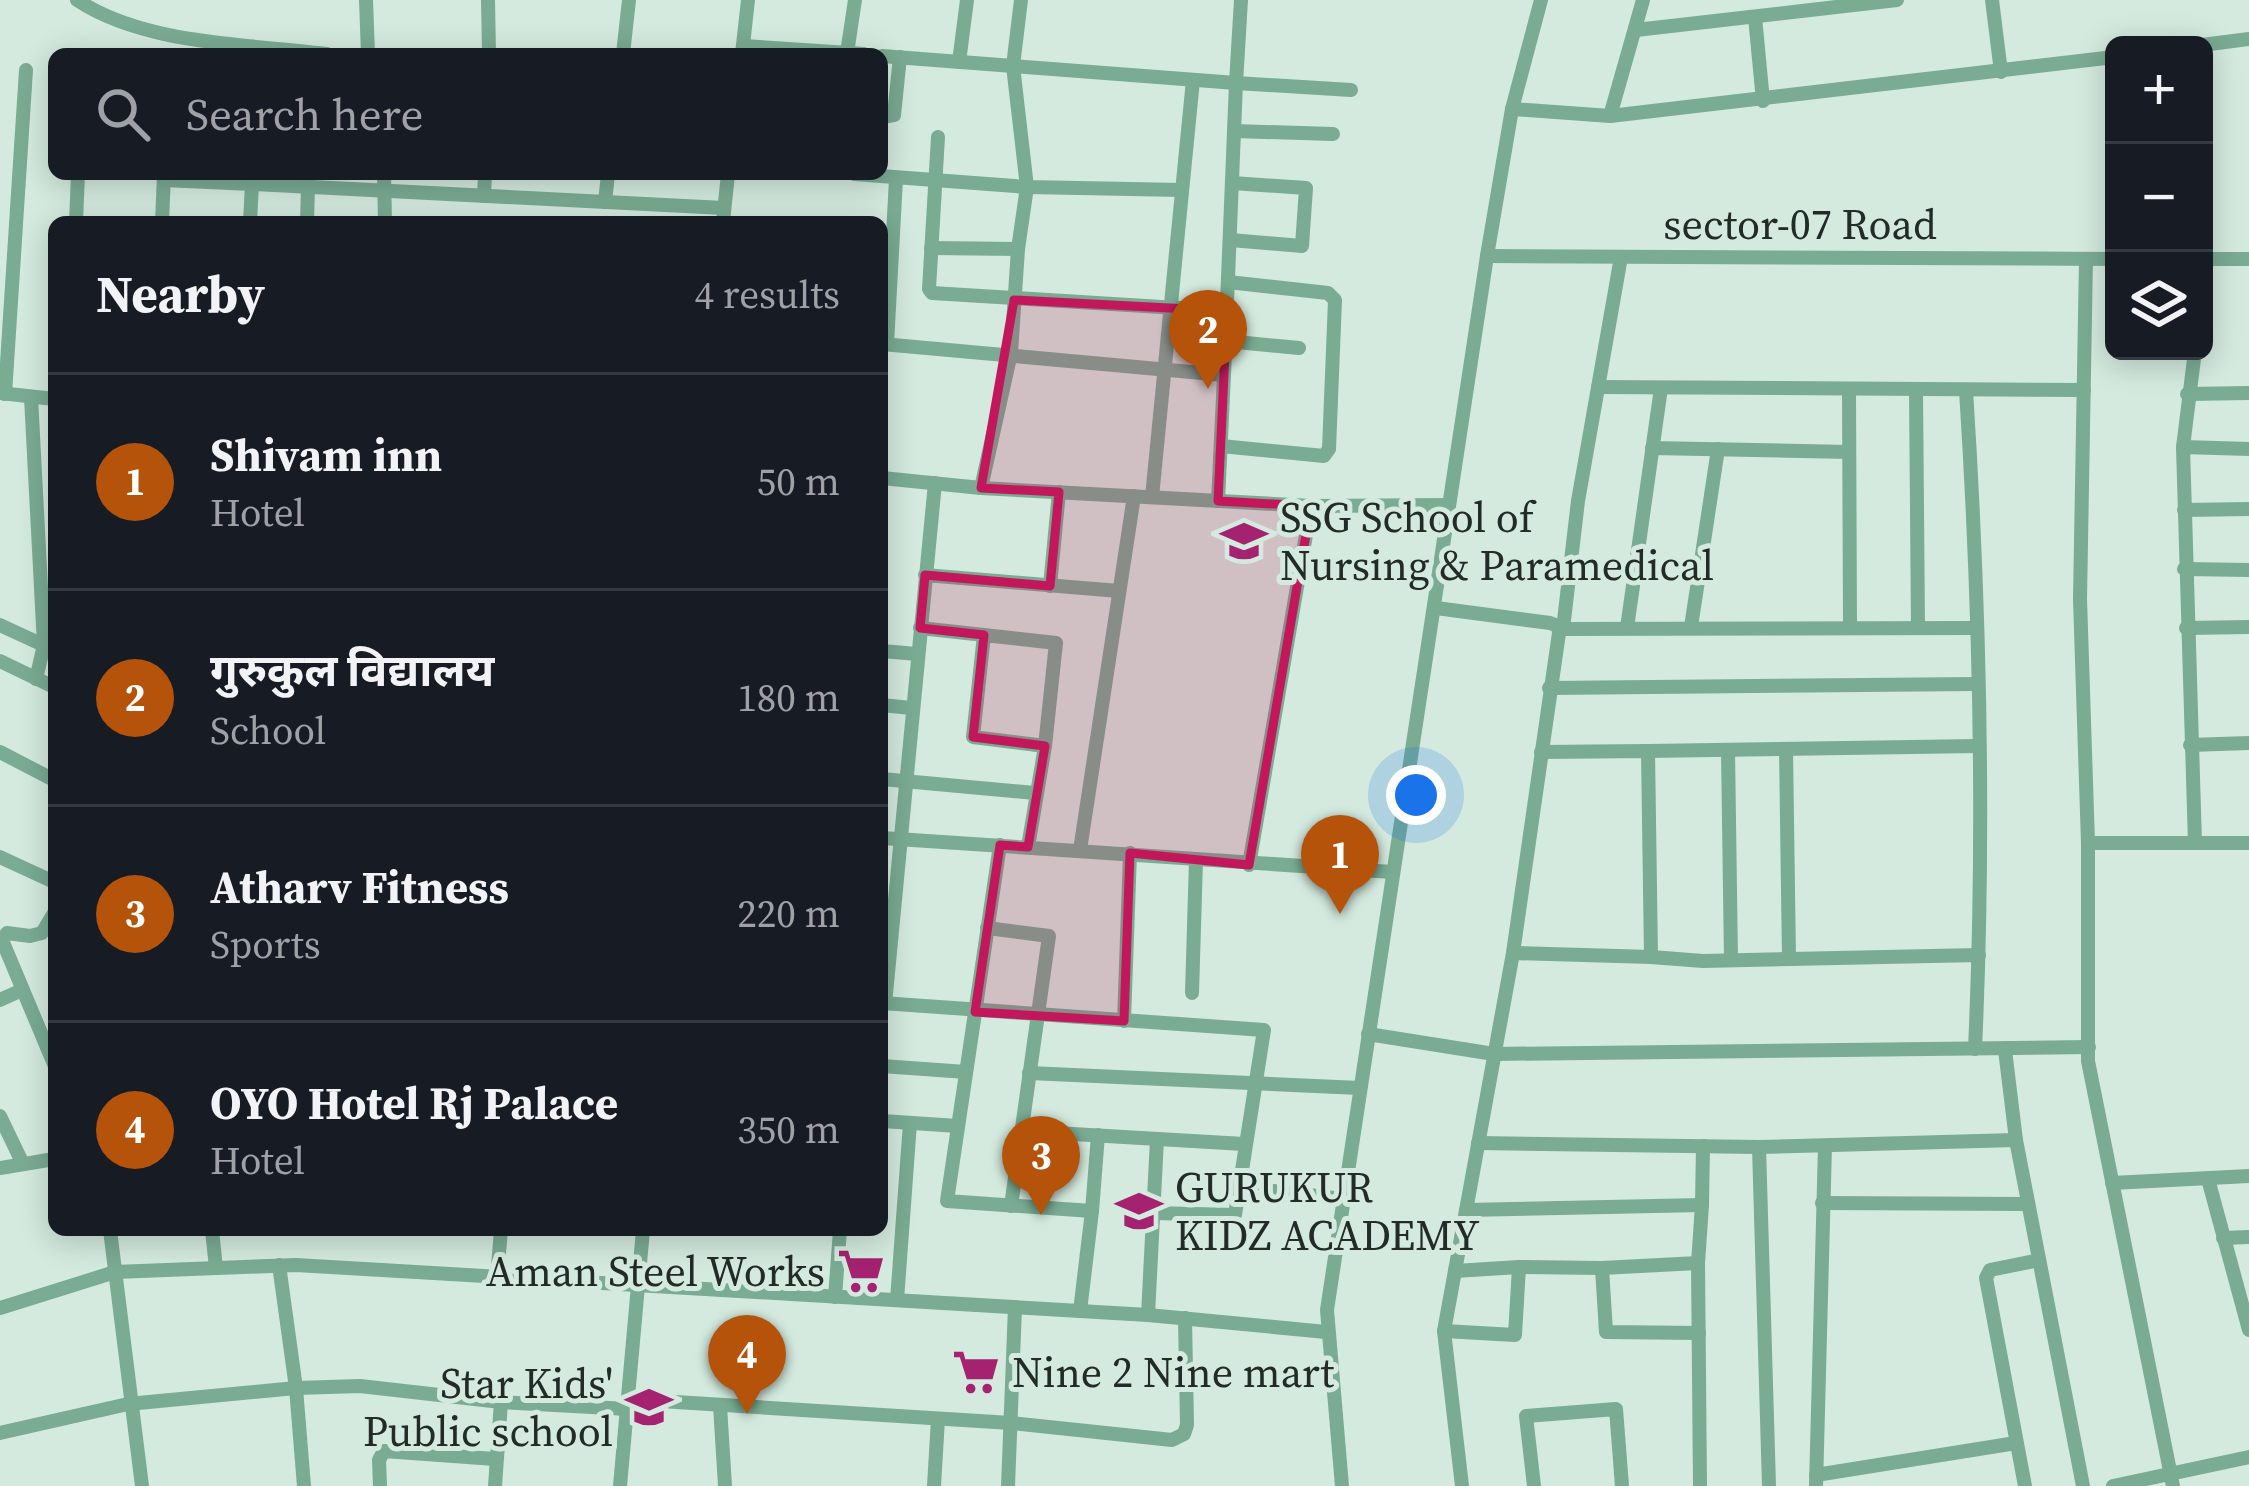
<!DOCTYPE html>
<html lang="en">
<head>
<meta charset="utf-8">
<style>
	:root { --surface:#171b24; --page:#20242c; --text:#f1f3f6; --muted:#9ea1a6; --line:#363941; --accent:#b45309 }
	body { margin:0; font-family:"Source Serif 4","Noto Sans Devanagari",serif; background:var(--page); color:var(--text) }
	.controls { position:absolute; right:36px; top:36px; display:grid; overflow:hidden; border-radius:18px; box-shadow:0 6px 30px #0003 }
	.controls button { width:108px; height:108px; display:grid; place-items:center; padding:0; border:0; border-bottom:3px solid var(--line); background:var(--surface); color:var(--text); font:60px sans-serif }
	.you { position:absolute; left:1416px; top:795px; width:42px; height:42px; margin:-30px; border:9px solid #fff; border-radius:50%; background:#1a73e8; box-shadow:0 0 0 18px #1a73e833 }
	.badge { display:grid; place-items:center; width:78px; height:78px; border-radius:50%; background:var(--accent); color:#fff; font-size:39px; font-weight:700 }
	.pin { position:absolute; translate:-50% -99px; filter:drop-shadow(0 3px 6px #0008) }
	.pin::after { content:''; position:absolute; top:63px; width:42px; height:36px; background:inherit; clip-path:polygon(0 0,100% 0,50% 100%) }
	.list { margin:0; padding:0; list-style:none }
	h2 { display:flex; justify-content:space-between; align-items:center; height:156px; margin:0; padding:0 48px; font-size:51px }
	h2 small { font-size:39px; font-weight:400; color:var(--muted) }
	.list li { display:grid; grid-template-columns:78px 1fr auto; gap:36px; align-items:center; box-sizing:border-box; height:216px; padding:0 48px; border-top:3px solid var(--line) }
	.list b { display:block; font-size:45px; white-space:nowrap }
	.list p { margin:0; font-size:39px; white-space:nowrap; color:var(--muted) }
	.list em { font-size:39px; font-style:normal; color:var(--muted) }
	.icon { flex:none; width:66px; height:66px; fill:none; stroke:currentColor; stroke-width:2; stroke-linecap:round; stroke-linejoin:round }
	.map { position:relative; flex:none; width:2249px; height:1486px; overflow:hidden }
	.search { position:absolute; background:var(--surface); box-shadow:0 6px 30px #0003; left:48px; top:48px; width:840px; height:132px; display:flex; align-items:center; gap:30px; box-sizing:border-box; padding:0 42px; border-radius:18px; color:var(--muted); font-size:45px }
	.panel { position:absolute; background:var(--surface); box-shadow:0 6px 30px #0003; left:48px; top:216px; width:840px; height:1020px; border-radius:18px }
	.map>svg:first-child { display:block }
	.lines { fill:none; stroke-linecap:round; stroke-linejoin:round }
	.minor { stroke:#7aab93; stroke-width:14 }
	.marked { fill:#c2185b; fill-opacity:0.2; stroke:#c2185b; stroke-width:9; stroke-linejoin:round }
	.labels { text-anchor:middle; stroke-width:10; stroke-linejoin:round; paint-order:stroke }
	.street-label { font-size:42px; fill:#222b26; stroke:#d4eade }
	.poi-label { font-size:42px; fill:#222b26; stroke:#d4eade; text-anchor:start }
</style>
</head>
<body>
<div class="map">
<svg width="2249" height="1486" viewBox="0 0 2249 1486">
	<rect width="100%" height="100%" fill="#d4eade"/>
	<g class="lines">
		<!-- minor -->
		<g class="minor">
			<path d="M77 0C145 45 247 44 327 54"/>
			<polyline points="366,0 368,54"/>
			<polyline points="488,0 489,54"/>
			<polyline points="1992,0 2001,72"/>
			<polyline points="1755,17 1763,101"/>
			<polyline points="1636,30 1897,0"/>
			<polyline points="2202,45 2249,39"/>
			<polyline points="743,46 864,54"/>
			<polyline points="847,53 855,0"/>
			<polyline points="623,54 629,0"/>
			<polyline points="742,54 748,0"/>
			<polyline points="882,56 1013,66 1021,0"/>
			<polyline points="959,62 967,0"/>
			<polyline points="1512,109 1610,116 2114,57"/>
			<polyline points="1610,116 1643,0"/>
			<polyline points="882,117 894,115 900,57"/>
			<polyline points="1234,131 1333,134"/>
			<polyline points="938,137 929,289 932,293 1227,311"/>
			<polyline points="384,174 385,222"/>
			<polyline points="854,174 1027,187 1182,190"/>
			<polyline points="164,180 252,184 250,222"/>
			<polyline points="252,184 724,208"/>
			<polyline points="484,196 485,174"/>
			<polyline points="605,202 608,174"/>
			<polyline points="76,222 78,174"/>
			<polyline points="162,222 164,174"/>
			<polyline points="307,222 308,187"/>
			<polyline points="723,222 728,174"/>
			<polyline points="1230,240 1302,246 1306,188 1232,183"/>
			<polyline points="931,248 1018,249"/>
			<polyline points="1487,256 2114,259"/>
			<polyline points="2086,259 2080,599 2088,843 2088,1061 2173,1486"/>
			<polyline points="2204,259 2249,259"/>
			<polyline points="1226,341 1299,348"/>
			<polyline points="882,344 1224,375 1236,83 1351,90"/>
			<polyline points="887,344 896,179"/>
			<polyline points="1598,387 2084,390"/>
			<polyline points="1849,390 1850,625"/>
			<path d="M1966 390C1980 609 1985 830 1975 1049"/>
			<polyline points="1916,391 1918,627"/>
			<polyline points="0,393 54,399"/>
			<polyline points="5,394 26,70"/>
			<polyline points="2187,394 2249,393"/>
			<polyline points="31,397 44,645 36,679"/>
			<polyline points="1221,446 1324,456 1329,449 1335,300 1328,293 1228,282"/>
			<polyline points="2183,447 2249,449"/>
			<polyline points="1652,448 1849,452"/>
			<polyline points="882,478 981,488 1011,353 1018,249 1027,187 1013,66 1236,83 1241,0"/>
			<polyline points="981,488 1311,506 1449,505"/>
			<polyline points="1152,497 1193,80"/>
			<polyline points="1218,501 1224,375"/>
			<polyline points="2184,510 2249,509"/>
			<polyline points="2184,569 2249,570"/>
			<polyline points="925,575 1119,591"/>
			<polyline points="1050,586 1059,492"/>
			<polyline points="1436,608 1550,623 1558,626 1559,633 1513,953 1444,1331 1462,1486"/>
			<polyline points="0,625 54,650"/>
			<polyline points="1691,627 1718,449"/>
			<polyline points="920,628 984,635 973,737 1045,746 1056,643 984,635"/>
			<polyline points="1627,628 1661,388"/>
			<polyline points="2186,628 2249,627"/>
			<polyline points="1559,629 1976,628"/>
			<polyline points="1563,629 1578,501 1621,257"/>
			<polyline points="882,651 917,654"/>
			<polyline points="0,661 54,687"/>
			<polyline points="1549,688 1977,684"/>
			<polyline points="882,705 911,708"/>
			<polyline points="2190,745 2249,743"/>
			<polyline points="1786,749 1789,959"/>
			<polyline points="1728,750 1731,960"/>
			<polyline points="1648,751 1978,746"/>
			<polyline points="0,752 54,780"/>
			<polyline points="882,779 1035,793"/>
			<polyline points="882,838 1392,872"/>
			<polyline points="2088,843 2249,843"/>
			<polyline points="2195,843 2183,447 2195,351"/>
			<polyline points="1000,845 947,1201 1092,1211 1080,1311"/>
			<polyline points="1028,847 1045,746"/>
			<polyline points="1080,850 1134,496"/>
			<polyline points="0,857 54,882"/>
			<polyline points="1249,865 1311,506"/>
			<polyline points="54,913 42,933 30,936 7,933 2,940 54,1064"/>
			<polyline points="987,928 1049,936 1011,1206"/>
			<polyline points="1513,953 1651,957 1648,751 1541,752"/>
			<polyline points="1651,957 1703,961 1979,955"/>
			<polyline points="1192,993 1196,860"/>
			<polyline points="0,1000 22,990"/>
			<polyline points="882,1003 1264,1030 1235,1215 1153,1213"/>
			<polyline points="885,1004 935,483"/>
			<polyline points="1124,1021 1130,853"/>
			<polyline points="1368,1034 1494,1054 2089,1047"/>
			<polyline points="2005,1050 2016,1140 2083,1486"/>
			<polyline points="882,1066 966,1072"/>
			<polyline points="1029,1073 1360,1088"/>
			<polyline points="0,1116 22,1162"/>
			<polyline points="882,1121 958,1126"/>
			<polyline points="1021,1131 1244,1144"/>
			<polyline points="1478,1143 1759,1147 2016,1140"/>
			<polyline points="1759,1147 1769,1486"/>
			<polyline points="0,1168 54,1159"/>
			<polyline points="2208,1179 2249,1330"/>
			<polyline points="2112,1183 2249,1176"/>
			<polyline points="1239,1187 1343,1199"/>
			<polyline points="1822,1203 2028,1204"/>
			<polyline points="1702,1205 1703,1146"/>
			<polyline points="1466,1210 1702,1205 1698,1263 1700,1486"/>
			<polyline points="1092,1211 1098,1135"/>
			<polyline points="110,1230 142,1486"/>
			<polyline points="212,1230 216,1268"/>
			<polyline points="2223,1238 2249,1237"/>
			<polyline points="1698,1263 1602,1268 1606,1332 1699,1333"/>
			<polyline points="279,1265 296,1388 304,1486"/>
			<polyline points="1519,1267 1602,1268"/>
			<polyline points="497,1277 501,1230"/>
			<polyline points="835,1297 840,1230"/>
			<polyline points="897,1300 910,1123"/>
			<polyline points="0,1308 115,1272 296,1265 1148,1315 1326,1332"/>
			<polyline points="1148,1315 1157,1139"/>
			<polyline points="1444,1331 1515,1335 1519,1267 1455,1271"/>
			<polyline points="628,1399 1011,1423 1172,1440 1184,1434 1187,1425 1185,1318"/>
			<polyline points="720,1406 725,1486"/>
			<polyline points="0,1433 128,1404 296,1388 360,1386 501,1402 628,1409"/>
			<polyline points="1816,1475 2016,1443"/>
			<polyline points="380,1486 379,1460 384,1451 495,1459"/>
			<polyline points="495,1486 501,1402"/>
			<polyline points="620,1486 643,1230"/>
			<polyline points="934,1486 938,1419"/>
			<polyline points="1008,1486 1015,1307"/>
			<polyline points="1342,1486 1327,1310 1487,256 1512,109 1541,0"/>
			<polyline points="1534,1486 1526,1416 1616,1409 1622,1486"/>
			<polyline points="1816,1486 1825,1146"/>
			<polyline points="2025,1486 1986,1278 1990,1270 2039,1260"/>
			<polyline points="2113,1486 2249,1457"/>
		</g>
	</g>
	<!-- marked area -->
	<path class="marked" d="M1014 300 1227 311 1218 501 1311 506 1249 865 1130 853 1124 1021 975 1012 1000 845 1028 847 1045 746 973 737 984 635 920 628 925 575 1050 586 1059 492 981 488Z"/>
	<!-- icons -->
	<defs>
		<symbol id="school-bare" viewBox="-9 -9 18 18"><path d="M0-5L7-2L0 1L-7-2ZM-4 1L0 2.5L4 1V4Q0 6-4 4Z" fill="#a42270" stroke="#d4eade" stroke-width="2.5" paint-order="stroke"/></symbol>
		<symbol id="supermarket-bare" viewBox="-9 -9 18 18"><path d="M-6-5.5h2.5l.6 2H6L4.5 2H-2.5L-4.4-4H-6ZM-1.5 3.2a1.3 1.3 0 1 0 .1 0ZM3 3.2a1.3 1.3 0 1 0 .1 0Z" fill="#a42270" stroke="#d4eade" stroke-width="2.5" paint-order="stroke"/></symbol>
	</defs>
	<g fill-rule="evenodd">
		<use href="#school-bare" x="1211" y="508" width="66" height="66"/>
		<use href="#school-bare" x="1106" y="1178" width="66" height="66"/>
		<use href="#supermarket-bare" x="828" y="1238" width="66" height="66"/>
		<use href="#supermarket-bare" x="943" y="1339" width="66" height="66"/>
		<use href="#school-bare" x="616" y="1374" width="66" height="66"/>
	</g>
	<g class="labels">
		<!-- street labels -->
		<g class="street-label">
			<text x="1800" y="239">sector-07 Road</text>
		</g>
		<!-- poi labels -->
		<g class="poi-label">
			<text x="1280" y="532">SSG School of<tspan x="1280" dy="48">Nursing &amp; Paramedical</tspan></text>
			<text x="1175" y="1202">GURUKUR<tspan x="1175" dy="48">KIDZ ACADEMY</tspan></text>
			<text x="825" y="1286" text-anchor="end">Aman Steel Works</text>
			<text x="1012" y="1387">Nine 2 Nine mart</text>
			<text x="613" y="1398" text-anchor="end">Star Kids'<tspan x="613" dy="48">Public school</tspan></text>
		</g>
	</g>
</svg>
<div class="controls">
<button>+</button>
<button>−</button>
<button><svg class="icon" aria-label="layers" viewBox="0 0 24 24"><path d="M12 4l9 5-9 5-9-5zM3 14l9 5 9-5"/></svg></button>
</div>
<div class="you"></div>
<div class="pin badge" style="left:1340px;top:914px">1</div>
<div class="pin badge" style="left:1208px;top:389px">2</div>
<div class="pin badge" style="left:1041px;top:1215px">3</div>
<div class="pin badge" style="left:747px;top:1414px">4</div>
<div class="search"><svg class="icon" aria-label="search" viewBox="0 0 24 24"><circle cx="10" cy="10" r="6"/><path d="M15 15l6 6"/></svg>Search here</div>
<section class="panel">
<h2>Nearby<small>4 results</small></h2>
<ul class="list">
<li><span class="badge">1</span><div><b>Shivam inn</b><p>Hotel</p></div><em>50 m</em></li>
<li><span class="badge">2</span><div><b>गुरुकुल विद्यालय</b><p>School</p></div><em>180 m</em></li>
<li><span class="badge">3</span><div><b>Atharv Fitness</b><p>Sports</p></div><em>220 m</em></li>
<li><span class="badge">4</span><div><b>OYO Hotel Rj Palace</b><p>Hotel</p></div><em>350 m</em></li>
</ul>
</section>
</div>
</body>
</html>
